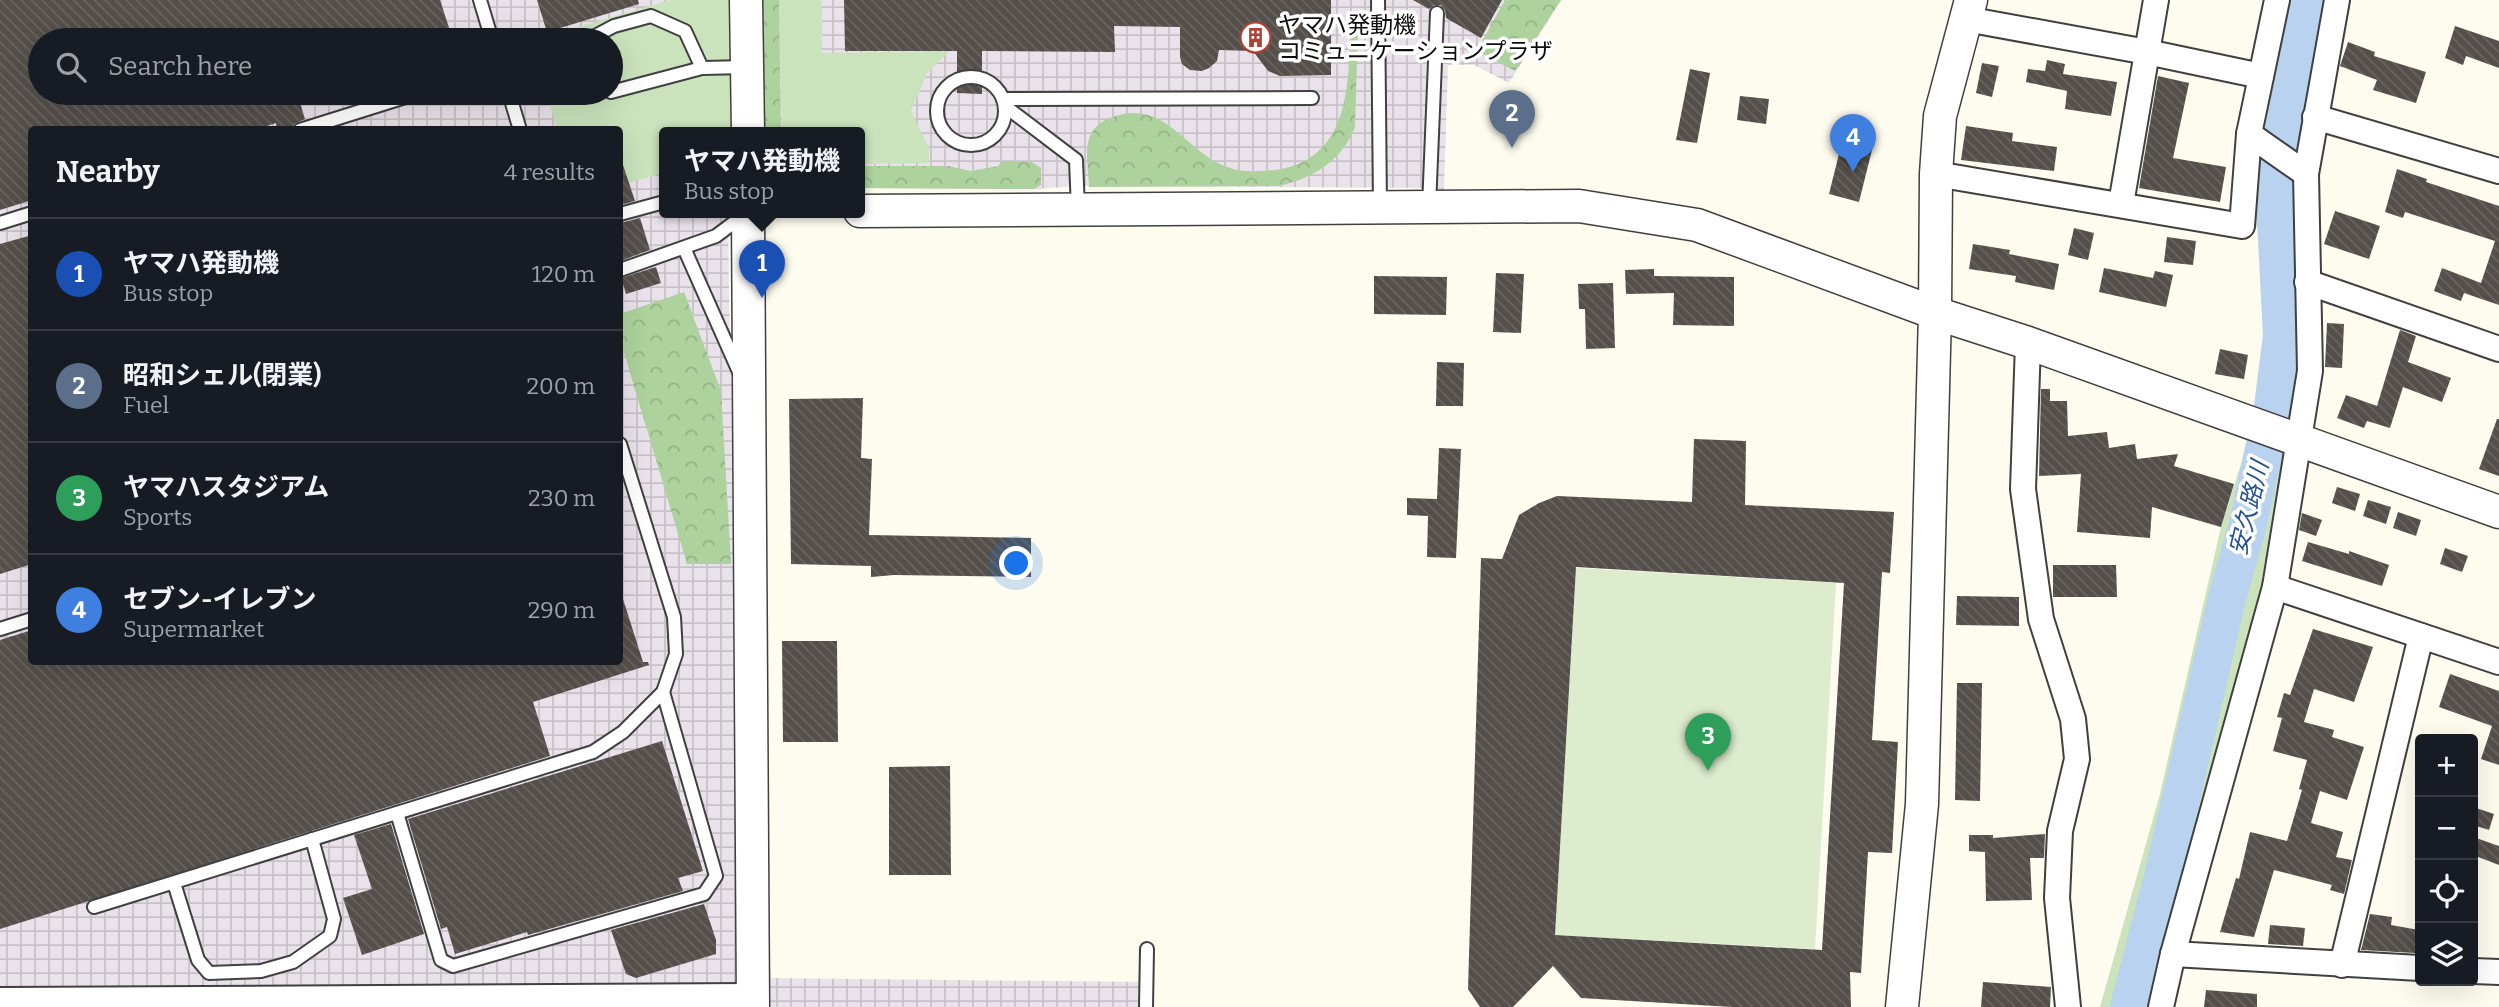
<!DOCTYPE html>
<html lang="en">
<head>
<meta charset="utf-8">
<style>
	:root { --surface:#171b24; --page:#20242c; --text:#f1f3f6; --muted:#9ea1a6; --line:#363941; --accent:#d2a39f }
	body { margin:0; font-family:Bitter,"Noto Sans JP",serif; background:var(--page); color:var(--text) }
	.controls { position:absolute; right:21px; bottom:21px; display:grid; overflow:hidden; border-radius:7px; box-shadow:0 7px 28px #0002 }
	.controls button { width:63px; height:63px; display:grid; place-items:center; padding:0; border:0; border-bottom:2px solid var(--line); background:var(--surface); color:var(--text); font:35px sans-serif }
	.you { position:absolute; left:1017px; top:564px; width:24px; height:24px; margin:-18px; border:5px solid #fff; border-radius:50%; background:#1a73e8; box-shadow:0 0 0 10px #1a73e833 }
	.badge { display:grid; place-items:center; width:46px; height:46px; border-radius:50%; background:var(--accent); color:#fff; font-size:23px; font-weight:700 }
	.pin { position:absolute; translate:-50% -58px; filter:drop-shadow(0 2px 4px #0008) }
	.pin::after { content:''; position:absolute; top:37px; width:24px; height:21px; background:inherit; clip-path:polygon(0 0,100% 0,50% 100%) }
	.popup { position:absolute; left:659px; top:127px; width:206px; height:91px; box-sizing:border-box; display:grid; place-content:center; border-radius:7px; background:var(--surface); filter:drop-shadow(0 2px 5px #0005); font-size:23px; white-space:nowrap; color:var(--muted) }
	.popup b { font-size:26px; color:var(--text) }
	.popup::after { content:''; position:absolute; left:50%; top:100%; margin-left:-14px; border:14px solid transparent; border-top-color:var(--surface) }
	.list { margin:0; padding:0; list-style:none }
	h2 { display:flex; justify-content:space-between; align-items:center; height:91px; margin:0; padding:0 28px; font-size:30px }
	h2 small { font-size:23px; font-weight:400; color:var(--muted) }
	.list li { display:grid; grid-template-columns:46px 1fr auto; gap:21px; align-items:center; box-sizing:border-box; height:112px; padding:0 28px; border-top:2px solid var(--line) }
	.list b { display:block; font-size:26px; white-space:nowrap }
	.list p { margin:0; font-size:23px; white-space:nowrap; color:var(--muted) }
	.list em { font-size:23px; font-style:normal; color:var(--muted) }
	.icon { flex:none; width:38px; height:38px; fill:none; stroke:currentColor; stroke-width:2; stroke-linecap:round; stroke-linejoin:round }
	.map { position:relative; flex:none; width:2499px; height:1007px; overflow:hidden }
	.search { position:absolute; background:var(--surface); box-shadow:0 7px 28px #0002; left:28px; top:28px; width:595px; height:77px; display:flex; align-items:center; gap:18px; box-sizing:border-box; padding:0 24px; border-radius:38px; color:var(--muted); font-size:26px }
	.panel { position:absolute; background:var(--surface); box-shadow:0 7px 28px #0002; left:28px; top:126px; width:595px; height:539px; border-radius:7px }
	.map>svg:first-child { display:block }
	.industrial { fill:url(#industrial-grid); fill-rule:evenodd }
	.green { fill:#cae3bc }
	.forest { fill:url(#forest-crowns) }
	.pitch { fill:#dceccc }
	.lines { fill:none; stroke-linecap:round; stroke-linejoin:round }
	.river { stroke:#b9d2ef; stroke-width:38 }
	.building { fill:url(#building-back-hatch); fill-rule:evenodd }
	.service-casing { stroke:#404040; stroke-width:16 }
	.minor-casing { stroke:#404040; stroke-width:28 }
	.tertiary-casing { stroke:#404040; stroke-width:35 }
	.service { stroke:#fff; stroke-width:12 }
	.minor { stroke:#fff; stroke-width:24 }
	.tertiary { stroke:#fff; stroke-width:32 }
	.labels { text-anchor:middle; stroke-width:7; stroke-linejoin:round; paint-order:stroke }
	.poi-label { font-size:23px; fill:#0d0d0d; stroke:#fff; text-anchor:start }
	.water-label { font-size:24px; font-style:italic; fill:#25518f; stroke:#fff }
</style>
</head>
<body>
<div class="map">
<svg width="2499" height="1007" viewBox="0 0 2499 1007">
	<defs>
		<pattern id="industrial-grid" width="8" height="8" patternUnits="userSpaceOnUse" patternTransform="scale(1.75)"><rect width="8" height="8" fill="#eae2ea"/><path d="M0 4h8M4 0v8" fill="none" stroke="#c8c1c8"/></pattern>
		<pattern id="forest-crowns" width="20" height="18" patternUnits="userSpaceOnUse" patternTransform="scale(1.75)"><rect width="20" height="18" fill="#add29d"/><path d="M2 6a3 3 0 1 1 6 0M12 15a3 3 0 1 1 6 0" fill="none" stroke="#94b386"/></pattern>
		<pattern id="building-back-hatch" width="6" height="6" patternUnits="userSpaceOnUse" patternTransform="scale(1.75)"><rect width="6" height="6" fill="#544f4a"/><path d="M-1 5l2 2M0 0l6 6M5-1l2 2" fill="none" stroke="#686460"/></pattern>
	</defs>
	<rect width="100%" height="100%" fill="#fdfcee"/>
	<!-- industrial -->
	<g class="industrial">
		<path d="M0 0H729L664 132V212H728L730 352 771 978 1146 982 1154 1007H0ZM40 40H611V93H40ZM32 130H620V662H32Z"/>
		<polygon points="759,0 1561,0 1509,83 1474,65 1448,65 1444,190 1430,188 1077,186 1034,189 860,188 860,132 760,132"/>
	</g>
	<!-- green -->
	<g class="green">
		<polygon points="670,0 744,0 736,132 664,132 664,173 620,185 620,130 557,129 546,93 611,93 611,40 534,40"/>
		<polygon points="779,0 822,0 822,53 950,51 927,73 911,111 929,148 929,163 860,164 860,132 782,132"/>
		<polygon points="2276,0 2337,0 2318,104 2295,470 2161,1007 2100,1007 2160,794 2221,527 2261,401 2267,340 2265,276 2258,230 2244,201"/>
	</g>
	<!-- forest -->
	<g class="forest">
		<polygon points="759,0 779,0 781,132 760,132"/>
		<polygon points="1505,0 1561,0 1515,71 1477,51"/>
		<path d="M1354 27 1358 28 1355 127C1342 161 1313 178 1279 186L1089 187C1088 160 1079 130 1110 118 1164 96 1184 151 1227 167 1241 173 1260 171 1275 170 1348 161 1349 87 1350 30Z"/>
		<polygon points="1003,161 1032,162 1041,168 1041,185 1034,189 860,188 860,166 948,166 971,171 998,166"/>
		<polygon points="684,292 721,391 731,564 687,564 620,339 620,314"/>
	</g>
	<!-- pitch -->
	<polygon class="pitch" points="1576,568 1836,583 1815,949 1555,935"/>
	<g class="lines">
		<!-- river -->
		<polyline class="river" points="2129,1007 2162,881 2227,598 2248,524 2273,407 2282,336 2274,181 2306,0"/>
	</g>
	<!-- building -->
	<g class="building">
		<polygon points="0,0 440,0 453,40 40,40 40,93 297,93 305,119 294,124 291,130 277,130 276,123 255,130 32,130 32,200 0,210"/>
		<polygon points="537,0 638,0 639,4 547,32"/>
		<polygon points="844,0 1331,0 1331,75 1280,76 1268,71 1253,51 1219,50 1217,61 1209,68 1202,71 1190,70 1182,64 1180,57 1180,27 1114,26 1115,52 982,51 982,94 957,93 957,51 845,51"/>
		<polygon points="1413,0 1502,0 1481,38 1446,18 1445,10 1441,5 1434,5 1429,9"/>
		<polygon points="2455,26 2499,41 2499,68 2466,56 2463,65 2445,58"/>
		<polygon points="2348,42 2375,52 2374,56 2426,72 2416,103 2373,90 2377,80 2340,66"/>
		<polygon points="2047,60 2065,64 2063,74 2117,82 2111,116 2065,109 2067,91 2026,82 2028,69 2045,71"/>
		<polygon points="1982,63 1999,66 1992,97 1976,93"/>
		<polygon points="1690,69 1710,73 1697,143 1676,140"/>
		<polygon points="2158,76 2189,83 2173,158 2226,167 2220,202 2139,188"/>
		<polygon points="1740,96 1769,99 1766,124 1737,120"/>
		<polygon points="1966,126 2013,133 2012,141 2057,147 2054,171 1961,160"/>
		<polygon points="1845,130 1875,138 1859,202 1829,194"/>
		<polygon points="623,165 635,201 620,205 620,166"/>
		<polygon points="2397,169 2427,179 2426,182 2499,206 2499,305 2464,293 2461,301 2434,291 2442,268 2481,283 2495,241 2405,212 2403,218 2385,212"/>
		<polygon points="2335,211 2380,226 2369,259 2324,244"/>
		<polygon points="640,218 650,250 620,261 620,223"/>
		<polygon points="2074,228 2094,233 2088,260 2068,255"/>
		<polygon points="32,235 32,564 0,574 0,244"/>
		<polygon points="2167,237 2196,241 2193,265 2164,262"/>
		<polygon points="1973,244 2010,250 2009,254 2059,264 2054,290 2015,282 2016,276 1969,269"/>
		<polygon points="656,267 661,283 626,294 621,278"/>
		<polygon points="2104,268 2153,278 2155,271 2173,275 2166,307 2099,292"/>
		<polygon points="1654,269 1654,276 1734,277 1734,326 1673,325 1674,293 1626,294 1625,270"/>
		<polygon points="1496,273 1524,274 1521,333 1493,332"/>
		<polygon points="1374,276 1447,277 1446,315 1374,314"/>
		<polygon points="1613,283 1615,348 1586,349 1585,309 1579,309 1578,284"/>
		<polygon points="2327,323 2344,324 2342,368 2325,367"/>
		<polygon points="2400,330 2416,336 2408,362 2451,378 2442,402 2403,387 2390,428 2367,421 2364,428 2337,418 2346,395 2377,406"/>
		<polygon points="2220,349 2248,355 2244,379 2215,374"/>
		<polygon points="1437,362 1464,363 1463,406 1436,406"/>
		<polygon points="2041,389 2050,389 2050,401 2067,401 2068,436 2107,432 2109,448 2135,444 2137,459 2178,454 2174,466 2234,484 2221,527 2152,507 2150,538 2077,532 2081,474 2039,476"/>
		<polygon points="863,398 861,458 872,459 869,535 1031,538 1031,577 894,575 871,577 871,566 791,564 789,399"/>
		<polygon points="2497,419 2499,419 2499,476 2479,469"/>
		<path d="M1694 439 1746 441 1745 505 1894 512 1890 573 1882 572 1872 740 1898 742 1892 853 1868 852 1861 973 1850 972 1851 1007H1732L1581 998 1553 966 1513 1007H1480L1468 989 1481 558 1502 559 1519 515 1539 503 1557 496 1692 502ZM1576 567 1844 583 1822 950 1555 935Z"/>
		<polygon points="1439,448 1461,449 1456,558 1427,557 1428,516 1407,515 1407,498 1437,499"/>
		<polygon points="2337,487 2360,494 2355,511 2332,503"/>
		<polygon points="2368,500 2391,507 2386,524 2363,516"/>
		<polygon points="2398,512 2421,520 2416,536 2393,528"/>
		<polygon points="2302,513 2322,520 2316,536 2299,530"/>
		<polygon points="2308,542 2349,554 2349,551 2389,565 2382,586 2302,561"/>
		<polygon points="2445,548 2468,556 2462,572 2440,564"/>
		<polygon points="2053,565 2116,565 2117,597 2053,597"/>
		<polygon points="1957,596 2019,597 2019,626 1956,625"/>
		<polygon points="620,599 623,599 643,662 648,662 649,665 533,702 550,756 0,929 0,640 32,630 32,662 620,662"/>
		<polygon points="2313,629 2373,647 2354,702 2314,689 2304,722 2334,730 2332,737 2364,747 2347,800 2320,791 2311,823 2343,832 2336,857 2352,860 2344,894 2330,890 2332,885 2274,870 2254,937 2220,932 2236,878 2239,879 2250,832 2287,841 2302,790 2299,789 2307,760 2273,751 2282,718 2277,717 2284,693 2290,695"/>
		<polygon points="782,641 837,641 838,742 783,742"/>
		<polygon points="2450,674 2499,691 2499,765 2481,759 2492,726 2439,707"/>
		<polygon points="1957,683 1982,683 1980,801 1955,800"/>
		<polygon points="662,741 703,871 678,878 683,891 528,935 527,932 455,954 447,927 441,929 408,819"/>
		<polygon points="950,766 951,875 889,875 889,767"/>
		<polygon points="2473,807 2494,814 2489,830 2473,825"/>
		<polygon points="391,824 424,934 362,955 343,898 372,889 354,835"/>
		<polygon points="2045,834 2044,858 2030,858 2032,900 1986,901 1985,852 1969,851 1969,835 1993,835 1993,838"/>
		<polygon points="2476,838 2499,846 2499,865 2473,855"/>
		<polygon points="704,904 716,940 716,954 636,978 626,974 611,930"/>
		<polygon points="2370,914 2392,917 2391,925 2419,930 2415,953 2361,950"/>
		<polygon points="2270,925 2305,928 2303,946 2268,944"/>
		<polygon points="1983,982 2051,987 2050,1007 1981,1007"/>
		<polygon points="2206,990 2257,994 2257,1007 2204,1007"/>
	</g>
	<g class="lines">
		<defs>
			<g id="service">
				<polyline points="480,0 492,40"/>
				<polyline points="1378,0 1380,208"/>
				<polyline points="595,40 597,35 614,26 651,16 685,31 702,68"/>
				<circle cx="971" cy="111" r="34"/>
				<polyline points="611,92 702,68 747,67"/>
				<polyline points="509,93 520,130"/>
				<polyline points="1003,99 1312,98"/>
				<polyline points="1006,107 1076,160 1078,209"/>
				<polyline points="300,130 418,93"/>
				<polyline points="1429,207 1437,13"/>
				<polyline points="620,214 664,202"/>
				<polyline points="0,223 32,213"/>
				<polyline points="684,248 740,374"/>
				<polyline points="620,270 716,236 744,215"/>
				<polyline points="0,629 32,619"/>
				<polyline points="397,813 441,960 453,966 704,894 716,876 663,692"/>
				<polyline points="174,883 198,960 209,973 261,971 293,962 330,936 334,919 312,839"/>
				<polyline points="94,907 593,752 623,732 663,692 676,654 674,617 620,444"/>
				<polyline points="1146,1007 1147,949"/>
			</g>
			<g id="minor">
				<polyline points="1966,19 2147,52 2261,76"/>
				<polyline points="2315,117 2499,171"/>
				<polyline points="2249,134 2306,174"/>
				<polyline points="1936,174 2242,226 2249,134 2277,0"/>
				<polyline points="2121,204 2156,0"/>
				<polyline points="2307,282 2499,349"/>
				<polyline points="2028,343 2023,489 2041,619 2073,719 2077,759 2060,831 2057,898 2068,1007"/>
				<polyline points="2275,587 2499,662"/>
				<polyline points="2173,954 2420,968"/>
				<polyline points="2342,965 2421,636"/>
				<polyline points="2473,971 2499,972"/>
				<polyline points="0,1000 752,996"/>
				<polyline points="2161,1007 2173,954 2275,587 2310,371 2306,174 2337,0"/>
			</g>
			<g id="tertiary">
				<polyline points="746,0 748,132"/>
				<polyline points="860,211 1579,206 1697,225 1935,313 2028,343 2499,512"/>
				<polyline points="748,212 753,1007"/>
				<polyline points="1902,1007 1922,804 1935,313 1936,174 1940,116 1971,0"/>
			</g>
		</defs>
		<!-- service casing -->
		<use href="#service" class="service-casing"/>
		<!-- minor casing -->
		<use href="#minor" class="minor-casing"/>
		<!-- tertiary casing -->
		<use href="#tertiary" class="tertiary-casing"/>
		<!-- service -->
		<use href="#service" class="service"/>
		<!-- minor -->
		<use href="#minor" class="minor"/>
		<!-- tertiary -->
		<use href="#tertiary" class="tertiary"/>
	</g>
	<!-- icons -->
	<defs>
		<symbol id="building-ring" viewBox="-11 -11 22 22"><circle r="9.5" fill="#fff" stroke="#ac4235" stroke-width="1.5"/><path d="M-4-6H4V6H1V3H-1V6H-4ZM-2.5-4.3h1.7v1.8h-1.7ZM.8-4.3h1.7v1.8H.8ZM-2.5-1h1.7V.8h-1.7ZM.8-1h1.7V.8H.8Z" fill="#ac4235"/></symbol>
	</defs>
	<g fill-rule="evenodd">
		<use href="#building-ring" x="1238" y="20" width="35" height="35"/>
	</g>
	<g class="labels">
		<!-- poi labels -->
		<g class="poi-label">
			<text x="1278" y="33">ヤマハ発動機<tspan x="1278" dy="26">コミュニケーションプラザ</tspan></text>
		</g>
		<!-- water labels -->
		<g class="water-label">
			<text transform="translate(2249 508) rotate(-76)" y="8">安久路川</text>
		</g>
	</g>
</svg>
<div class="controls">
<button>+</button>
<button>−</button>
<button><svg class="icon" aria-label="locate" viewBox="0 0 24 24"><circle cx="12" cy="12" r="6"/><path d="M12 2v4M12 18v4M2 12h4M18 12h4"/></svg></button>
<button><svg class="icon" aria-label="layers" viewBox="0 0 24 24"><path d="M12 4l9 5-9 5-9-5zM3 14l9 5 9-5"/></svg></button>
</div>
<div class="you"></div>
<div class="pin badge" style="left:762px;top:298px;background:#1a4fb4">1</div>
<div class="popup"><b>ヤマハ発動機</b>Bus stop</div>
<div class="pin badge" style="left:1512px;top:148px;background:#5c6f8a">2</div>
<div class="pin badge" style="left:1708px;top:771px;background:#2e9e5b">3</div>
<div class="pin badge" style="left:1853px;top:172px;background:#3f7fe0">4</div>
<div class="search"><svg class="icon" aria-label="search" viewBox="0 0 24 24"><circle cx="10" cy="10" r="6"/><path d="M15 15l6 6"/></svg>Search here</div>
<section class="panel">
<h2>Nearby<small>4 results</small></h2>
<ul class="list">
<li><span class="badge" style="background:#1a4fb4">1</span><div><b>ヤマハ発動機</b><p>Bus stop</p></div><em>120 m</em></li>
<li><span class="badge" style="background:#5c6f8a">2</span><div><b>昭和シェル(閉業)</b><p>Fuel</p></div><em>200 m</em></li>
<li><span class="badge" style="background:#2e9e5b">3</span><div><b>ヤマハスタジアム</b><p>Sports</p></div><em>230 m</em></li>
<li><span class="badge" style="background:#3f7fe0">4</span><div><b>セブン-イレブン</b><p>Supermarket</p></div><em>290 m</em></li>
</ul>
</section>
</div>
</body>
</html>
